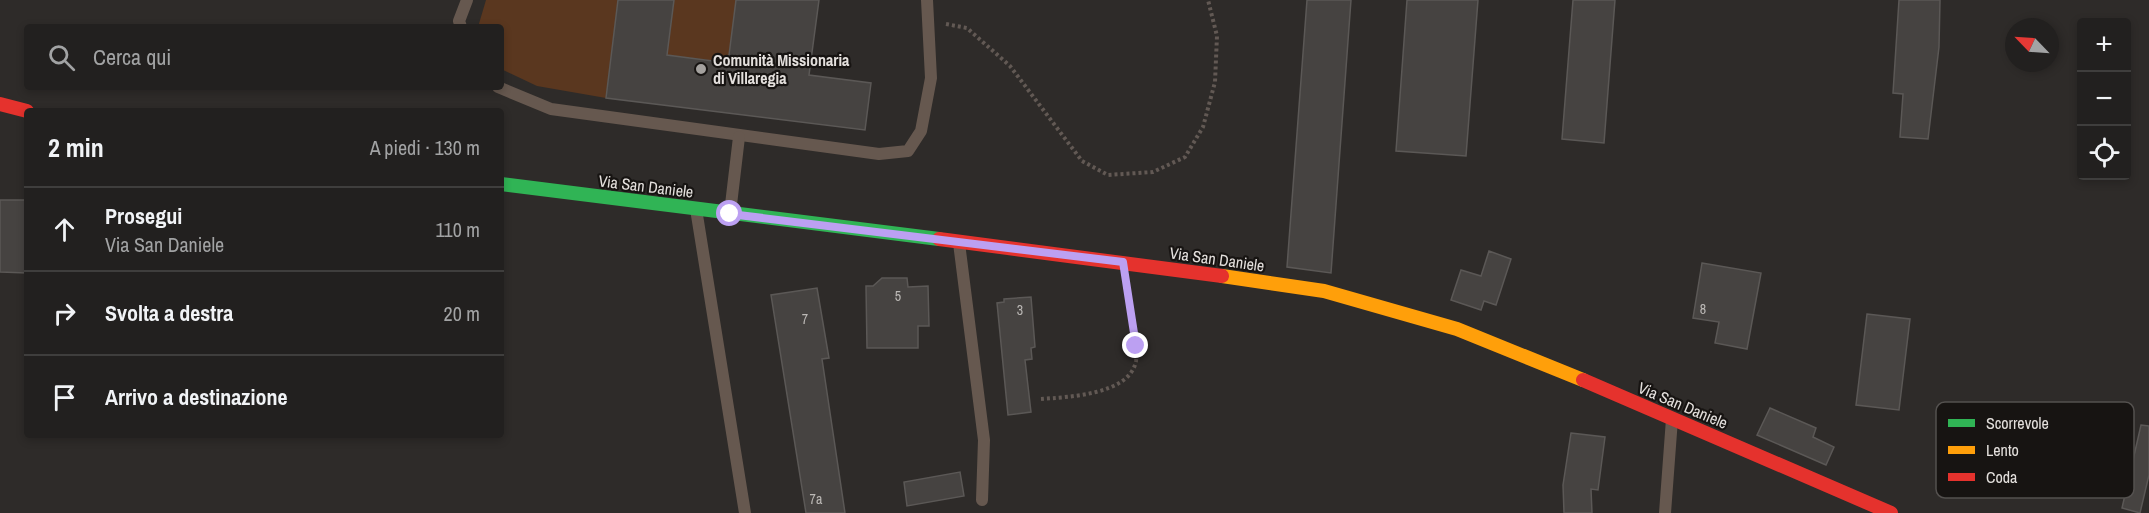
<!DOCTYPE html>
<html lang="it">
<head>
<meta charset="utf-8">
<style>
	:root { --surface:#22201f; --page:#2e2d2c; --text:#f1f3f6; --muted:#a2a3a4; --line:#3f3e3d }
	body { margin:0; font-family:"Archivo Narrow",sans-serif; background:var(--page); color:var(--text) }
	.controls { position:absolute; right:18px; top:18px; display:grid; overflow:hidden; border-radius:6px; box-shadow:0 3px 9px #0003 }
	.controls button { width:54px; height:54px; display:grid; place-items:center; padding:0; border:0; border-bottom:2px solid var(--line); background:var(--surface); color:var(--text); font:30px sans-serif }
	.compass { position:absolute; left:2005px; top:18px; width:54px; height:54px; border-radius:50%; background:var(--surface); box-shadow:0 3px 9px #0003; rotate:295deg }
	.stop { position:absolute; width:18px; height:18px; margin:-14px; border:4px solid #bca0f2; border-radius:50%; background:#fff }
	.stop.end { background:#bca0f2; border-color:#fff; box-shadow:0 2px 6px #0008 }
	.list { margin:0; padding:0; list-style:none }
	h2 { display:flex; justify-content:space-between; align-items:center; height:78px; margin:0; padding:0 24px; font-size:26px }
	h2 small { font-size:20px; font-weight:400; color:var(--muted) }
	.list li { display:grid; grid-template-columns:39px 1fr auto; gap:18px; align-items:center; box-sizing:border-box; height:84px; padding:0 24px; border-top:2px solid var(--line) }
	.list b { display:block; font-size:22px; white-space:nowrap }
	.list p { margin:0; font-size:20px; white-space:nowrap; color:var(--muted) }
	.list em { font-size:20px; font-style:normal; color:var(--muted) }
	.icon { flex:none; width:33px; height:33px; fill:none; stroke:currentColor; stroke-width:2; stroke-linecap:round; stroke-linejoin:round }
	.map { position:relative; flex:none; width:2149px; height:513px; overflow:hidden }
	.search { position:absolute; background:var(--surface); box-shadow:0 3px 9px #0003; left:24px; top:24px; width:480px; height:66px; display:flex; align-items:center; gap:15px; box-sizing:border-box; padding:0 21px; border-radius:6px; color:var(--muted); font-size:22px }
	.panel { position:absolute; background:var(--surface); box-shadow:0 3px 9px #0003; left:24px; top:108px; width:480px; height:330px; border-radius:6px }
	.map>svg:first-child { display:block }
	.green { fill:#5a371f }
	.building { fill:#464341; stroke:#5b5856; stroke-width:1.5 }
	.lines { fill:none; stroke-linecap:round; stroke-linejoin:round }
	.path { stroke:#625954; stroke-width:4; stroke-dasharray:3 3; stroke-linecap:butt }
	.lane { stroke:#66584f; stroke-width:12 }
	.fast { stroke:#30b455; stroke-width:14 }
	.slow { stroke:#ff9f0a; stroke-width:14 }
	.jam { stroke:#e5322d; stroke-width:14 }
	.route { stroke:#bca0f2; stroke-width:8 }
	.poi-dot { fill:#a4a19e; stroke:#171412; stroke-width:2 }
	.labels { text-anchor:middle; stroke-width:4.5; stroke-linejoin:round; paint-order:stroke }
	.number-label { font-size:14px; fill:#bcb9b6 }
	.poi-label { font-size:16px; font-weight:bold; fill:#e4e0dd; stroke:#171412; text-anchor:start }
	.street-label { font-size:16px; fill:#e4e0dd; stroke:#171412 }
	.key { fill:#171412; stroke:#54514f; stroke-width:1.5 }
	.key-label { font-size:16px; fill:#e4e0dd }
</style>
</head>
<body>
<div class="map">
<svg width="2149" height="513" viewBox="0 0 2149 513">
	<rect width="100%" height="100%" fill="#2e2b29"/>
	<!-- green -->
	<g class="green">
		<polygon points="486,0 618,0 606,98 537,86 501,69 501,27 478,27"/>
		<polygon points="674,0 736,0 741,64 667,55"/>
	</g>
	<!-- building -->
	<g class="building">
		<polygon points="618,0 674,0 667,55 728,63 736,0 819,0 809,75 871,83 865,130 606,98"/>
		<polygon points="1307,0 1351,0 1331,273 1287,267"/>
		<polygon points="1407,0 1478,0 1466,156 1396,151"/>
		<polygon points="1573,0 1615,0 1604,143 1562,139"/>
		<polygon points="1899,0 1940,0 1939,47 1928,139 1900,137 1903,94 1893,93"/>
		<polygon points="0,200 27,200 27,273 0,272"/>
		<polygon points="1489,251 1511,259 1496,305 1484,301 1481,310 1451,300 1461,270 1481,276"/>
		<polygon points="1702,263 1761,273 1747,349 1715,343 1719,322 1693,318"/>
		<polygon points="882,278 907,278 908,287 928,286 929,326 918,326 918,348 867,348 866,286 873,286"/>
		<polygon points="817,288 829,358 822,359 845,513 806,513 771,295"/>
		<polygon points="1031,297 1035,347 1031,348 1032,359 1025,360 1031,412 1008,415 997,303 1004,302 1004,299"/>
		<polygon points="1867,314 1910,319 1899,410 1856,405"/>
		<polygon points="1770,408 1816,428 1813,437 1834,447 1826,465 1757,435"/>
		<polygon points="2141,425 2149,426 2149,475 2140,513 2122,508"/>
		<polygon points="1571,433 1605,437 1598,490 1591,489 1592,513 1564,513 1563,485"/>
		<polygon points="960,472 964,496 907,506 904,482"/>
	</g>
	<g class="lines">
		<!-- path -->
		<g class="path">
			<polyline points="946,24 967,28 1010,66 1082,161 1108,175 1153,172 1185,157 1203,127 1215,82 1217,36 1208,0"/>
			<path d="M1041 399C1067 397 1130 395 1136 361 1139 339 1131 313 1127 291"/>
		</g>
		<!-- lane -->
		<g class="lane">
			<polyline points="461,27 459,21 467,0"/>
			<polyline points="498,87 551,109 879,154 908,151 921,131 931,78 927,0"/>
			<polyline points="696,209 745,513"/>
			<polyline points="730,213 739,137"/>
			<polyline points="959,243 984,440 982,500"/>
			<polyline points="1665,513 1672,419"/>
		</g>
		<!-- fast -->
		<polyline class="fast" points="501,184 939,239"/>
		<!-- slow -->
		<polyline class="slow" points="1222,276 1324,291 1457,329 1583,380"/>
		<!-- jam -->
		<g class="jam">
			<polyline points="0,104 27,111"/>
			<polyline points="939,239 1222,276"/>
			<polyline points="1583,380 1891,513"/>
		</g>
	</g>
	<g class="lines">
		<!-- route -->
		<polyline class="route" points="730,214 1123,262 1136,346"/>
	</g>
	<!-- markers -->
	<circle class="poi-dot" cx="701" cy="69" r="6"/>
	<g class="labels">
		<!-- number labels -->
		<g class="number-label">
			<text x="898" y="301">5</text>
			<text x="1703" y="314">8</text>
			<text x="1020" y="315">3</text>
			<text x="805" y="324">7</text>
			<text x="816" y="504">7a</text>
		</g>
		<!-- poi labels -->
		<g class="poi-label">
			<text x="713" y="66">Comunità Missionaria<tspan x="713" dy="18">di Villaregia</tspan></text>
		</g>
		<!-- street labels -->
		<g class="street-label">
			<text transform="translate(646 186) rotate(7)" y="6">Via San Daniele</text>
			<text transform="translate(1217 259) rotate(8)" y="6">Via San Daniele</text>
			<text transform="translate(1683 405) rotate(23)" y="6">Via San Daniele</text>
		</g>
	</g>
	<!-- legend -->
	<rect x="1936" y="402" width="198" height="96" rx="9" class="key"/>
	<rect x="1948" y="419" width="27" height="8" fill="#30b455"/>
	<rect x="1948" y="446" width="27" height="8" fill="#ff9f0a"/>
	<rect x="1948" y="473" width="27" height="8" fill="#e5322d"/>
	<g class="key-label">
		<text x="1986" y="429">Scorrevole</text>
		<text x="1986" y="456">Lento</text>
		<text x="1986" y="483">Coda</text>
	</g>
</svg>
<div class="controls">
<button>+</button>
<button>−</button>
<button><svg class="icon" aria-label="locate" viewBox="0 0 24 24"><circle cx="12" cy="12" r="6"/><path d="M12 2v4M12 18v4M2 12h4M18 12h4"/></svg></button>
</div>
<svg class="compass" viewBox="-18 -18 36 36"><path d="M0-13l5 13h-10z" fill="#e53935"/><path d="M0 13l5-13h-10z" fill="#a2a3a4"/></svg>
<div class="stop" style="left:730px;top:214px"></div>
<div class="stop end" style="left:1136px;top:346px"></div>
<div class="search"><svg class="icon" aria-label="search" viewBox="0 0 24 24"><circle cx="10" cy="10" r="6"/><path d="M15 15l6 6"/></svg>Cerca qui</div>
<section class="panel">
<h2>2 min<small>A piedi · 130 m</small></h2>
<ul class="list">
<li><svg class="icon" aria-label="ahead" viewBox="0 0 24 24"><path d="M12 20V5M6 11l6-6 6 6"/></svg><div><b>Prosegui</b><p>Via San Daniele</p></div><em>110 m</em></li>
<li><svg class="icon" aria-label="right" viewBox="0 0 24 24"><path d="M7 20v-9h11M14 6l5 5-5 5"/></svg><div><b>Svolta a destra</b></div><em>20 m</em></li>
<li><svg class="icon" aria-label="arrive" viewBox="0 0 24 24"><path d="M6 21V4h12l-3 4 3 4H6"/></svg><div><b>Arrivo a destinazione</b></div></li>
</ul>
</section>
</div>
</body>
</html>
